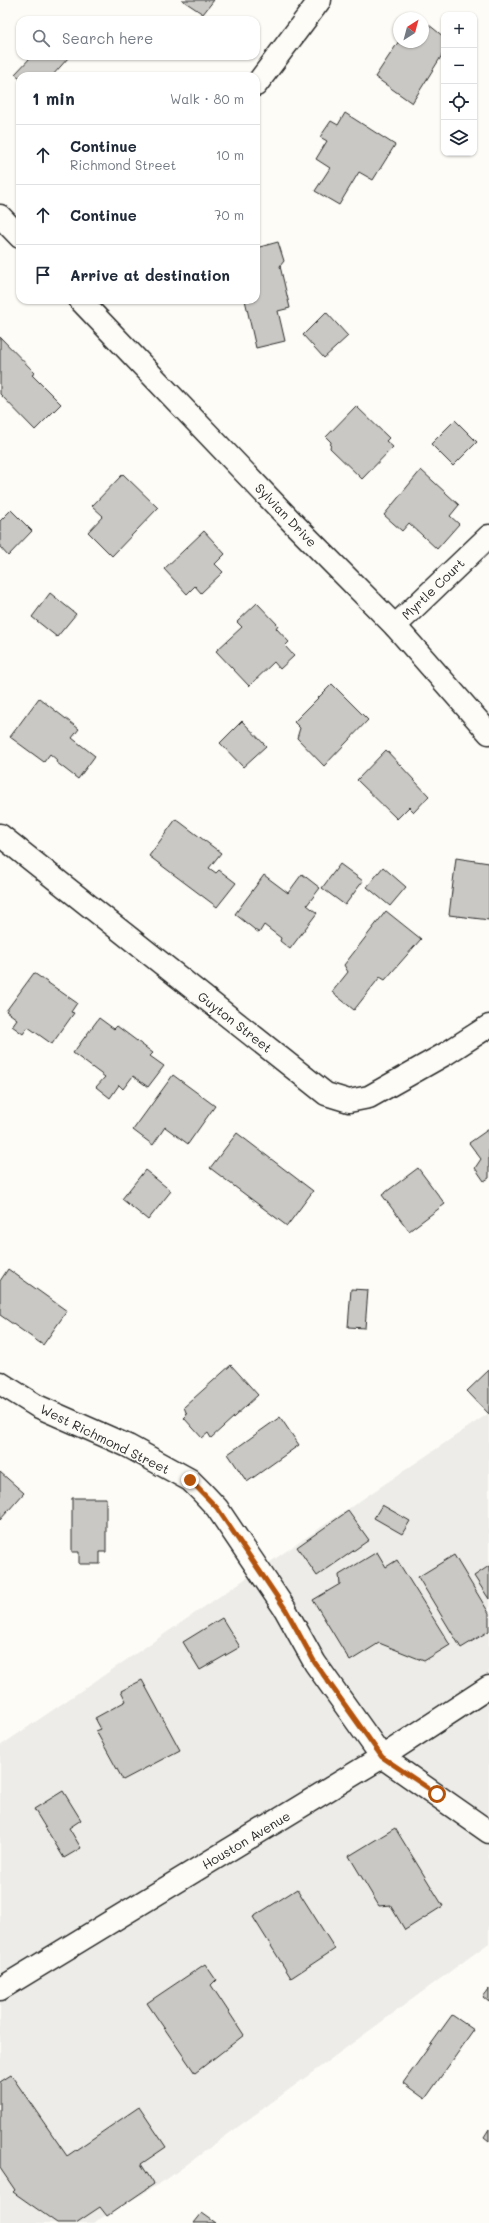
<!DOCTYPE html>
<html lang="en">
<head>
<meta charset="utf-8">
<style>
	:root { --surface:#fff; --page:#f6f6f7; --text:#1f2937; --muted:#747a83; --line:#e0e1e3 }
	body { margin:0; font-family:Mali,sans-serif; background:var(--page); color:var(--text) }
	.controls { position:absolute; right:12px; top:12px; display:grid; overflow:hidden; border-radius:8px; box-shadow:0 1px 3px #0004 }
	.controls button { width:36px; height:36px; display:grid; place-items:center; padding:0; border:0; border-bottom:1px solid var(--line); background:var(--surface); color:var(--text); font:20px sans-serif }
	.compass { position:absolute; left:393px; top:12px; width:36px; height:36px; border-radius:50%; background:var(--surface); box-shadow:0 1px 3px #0004; rotate:36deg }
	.stop { position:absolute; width:12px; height:12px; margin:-9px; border:3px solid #b45309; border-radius:50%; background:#fff }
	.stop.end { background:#b45309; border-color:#fff; box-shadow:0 1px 4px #0008 }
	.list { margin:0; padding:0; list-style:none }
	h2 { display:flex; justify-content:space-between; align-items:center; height:52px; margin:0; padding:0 16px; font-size:17px }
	h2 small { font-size:13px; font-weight:400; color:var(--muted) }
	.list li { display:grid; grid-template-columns:26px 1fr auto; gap:12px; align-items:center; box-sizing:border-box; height:60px; padding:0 16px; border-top:1px solid var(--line) }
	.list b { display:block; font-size:15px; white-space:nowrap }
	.list p { margin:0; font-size:13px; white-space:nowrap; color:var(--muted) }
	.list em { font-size:13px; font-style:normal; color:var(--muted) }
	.icon { flex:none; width:22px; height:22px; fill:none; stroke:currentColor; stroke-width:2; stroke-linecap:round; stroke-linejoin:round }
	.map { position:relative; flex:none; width:489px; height:2223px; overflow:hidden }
	.search { position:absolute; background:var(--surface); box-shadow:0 1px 3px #0004; left:16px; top:16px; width:244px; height:44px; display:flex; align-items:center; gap:10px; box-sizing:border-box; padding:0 14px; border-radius:12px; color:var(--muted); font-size:15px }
	.panel { position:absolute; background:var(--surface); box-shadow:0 1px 3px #0004; left:16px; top:72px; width:244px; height:232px; border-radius:12px }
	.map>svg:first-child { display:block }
	.built { fill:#edece8 }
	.building { fill:#c9c8c4; stroke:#2b2b2b }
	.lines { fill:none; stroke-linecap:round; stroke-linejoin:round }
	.minor-casing { stroke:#2b2b2b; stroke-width:25 }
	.minor { stroke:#fdfcf7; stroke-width:22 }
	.route { stroke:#b45309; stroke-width:5 }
	.labels { text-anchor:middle; stroke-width:3; stroke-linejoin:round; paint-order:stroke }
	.street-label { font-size:13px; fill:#2b2b2b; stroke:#fdfcf7 }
</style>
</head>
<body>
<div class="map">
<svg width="489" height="2223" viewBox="0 0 489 2223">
	<rect width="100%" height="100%" fill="#fdfcf7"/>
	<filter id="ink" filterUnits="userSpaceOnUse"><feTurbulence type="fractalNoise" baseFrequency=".025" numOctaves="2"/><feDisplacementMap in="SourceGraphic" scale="8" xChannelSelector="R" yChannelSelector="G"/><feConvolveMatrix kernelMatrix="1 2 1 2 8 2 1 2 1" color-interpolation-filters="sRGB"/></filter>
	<g filter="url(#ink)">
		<!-- built -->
		<polygon class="built" points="489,1413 489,1943 167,2179 93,2223 0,2223 0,1746"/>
		<!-- building -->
		<g class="building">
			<polygon points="182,0 214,0 203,14"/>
			<polygon points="423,20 444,37 444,52 412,103 375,77 399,41 423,42"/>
			<polygon points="32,56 67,56 69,57 52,76 20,76 20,78 15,74"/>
			<polygon points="345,113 395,145 373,180 359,172 339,205 315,191 330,168 316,159 327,141 320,137 331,121 338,125"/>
			<polygon points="278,242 284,261 280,266 290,308 278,311 285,341 256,348 245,300 256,300 256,248"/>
			<polygon points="326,312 348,336 324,358 303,335"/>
			<polygon points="0,337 35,373 32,375 61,404 35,430 0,394"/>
			<polygon points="356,406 389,438 386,441 393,447 362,479 330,448 331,442 326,437"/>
			<polygon points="455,420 477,442 453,466 431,444"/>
			<polygon points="421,470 459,505 450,516 459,524 437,549 409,523 402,531 384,515"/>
			<polygon points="123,474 158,508 112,556 88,532 103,516 92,506"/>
			<polygon points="11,510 32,531 8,556 0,547 0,521"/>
			<polygon points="204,531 225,554 215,564 223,572 201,593 195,586 187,594 164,569"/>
			<polygon points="50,593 76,614 57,637 32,617"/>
			<polygon points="257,603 278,625 276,628 289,642 285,646 294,656 280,669 274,662 249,686 216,651 242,627 237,622"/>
			<polygon points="332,684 368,720 324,766 297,738 300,728 294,722"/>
			<polygon points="39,698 79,729 72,738 95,756 78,779 56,762 57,760 50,754 44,762 10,737"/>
			<polygon points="242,721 266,746 243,767 220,743"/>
			<polygon points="386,750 429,796 414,812 409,807 397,819 357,780"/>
			<polygon points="176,819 221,853 209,868 216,873 219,870 236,883 217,907 149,856"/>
			<polygon points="456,858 489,863 489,920 449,915"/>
			<polygon points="340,864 363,881 345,905 322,888"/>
			<polygon points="383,867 406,887 390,906 367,887"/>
			<polygon points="302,874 320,888 307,905 317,913 290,949 280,941 281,938 264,925 259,933 235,914 264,875 288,893"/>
			<polygon points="386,911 421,939 385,980 380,977 354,1010 332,992 348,972 344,965"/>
			<polygon points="34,973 77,1003 71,1012 74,1013 52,1044 28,1027 23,1034 12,1026 17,1019 6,1011"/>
			<polygon points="99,1018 114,1029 117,1026 153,1053 150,1056 164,1066 148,1087 133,1076 123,1089 119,1085 110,1098 96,1087 105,1077 73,1053"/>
			<polygon points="173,1075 215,1106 188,1144 165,1127 153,1145 133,1130"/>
			<polygon points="489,1129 489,1178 484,1181 475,1168 481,1159 469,1143"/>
			<polygon points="237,1133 313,1191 287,1226 210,1168"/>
			<polygon points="418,1168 445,1204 409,1231 382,1195"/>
			<polygon points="145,1170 171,1191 148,1220 122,1199"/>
			<polygon points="8,1269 67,1311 43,1345 0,1315 0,1281"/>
			<polygon points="351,1289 368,1290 365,1328 348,1327"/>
			<polygon points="231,1365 258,1395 211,1438 208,1433 202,1438 184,1418 187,1415 184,1407"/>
			<polygon points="489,1370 489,1414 467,1391"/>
			<polygon points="280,1417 299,1445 247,1482 228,1454"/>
			<polygon points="0,1472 24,1493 0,1520"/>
			<polygon points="72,1498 106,1498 106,1552 100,1552 100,1564 79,1564 79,1552 72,1552"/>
			<polygon points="382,1505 410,1521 402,1534 374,1518"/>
			<polygon points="348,1511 369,1540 317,1576 297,1547"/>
			<polygon points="377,1552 386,1567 397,1560 450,1645 424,1661 379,1643 350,1661 313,1600 340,1584 339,1575"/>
			<polygon points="454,1555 489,1613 489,1631 461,1648 418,1577"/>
			<polygon points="489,1566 489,1599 474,1576"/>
			<polygon points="222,1618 240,1647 200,1670 183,1642"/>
			<polygon points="142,1680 180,1750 123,1780 96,1731 101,1729 95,1718 126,1701 121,1691"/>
			<polygon points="63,1791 81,1820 69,1828 81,1848 64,1858 34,1809"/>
			<polygon points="395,1828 443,1906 405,1930 390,1905 379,1906 349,1856"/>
			<polygon points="297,1889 335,1949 291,1978 253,1917"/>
			<polygon points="205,1964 216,1980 211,1985 244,2035 195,2073 147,2003"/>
			<polygon points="489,1989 489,2002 483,1997"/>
			<polygon points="452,2015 474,2030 425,2099 403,2083"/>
			<polygon points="11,2075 67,2156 139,2107 166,2147 141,2164 154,2184 107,2216 100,2207 76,2223 57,2223 13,2192 15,2190 0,2168 0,2082"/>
			<polygon points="489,2129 489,2141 484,2137"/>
			<polygon points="202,2213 216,2223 194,2223"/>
		</g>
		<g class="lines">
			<defs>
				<g id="minor">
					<polyline points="256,85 320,0"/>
					<polyline points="0,216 20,237"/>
					<polyline points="80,300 293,523 395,626 489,733"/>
					<polyline points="395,626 489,536"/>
					<polyline points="0,835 326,1094 349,1101 369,1097 447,1053 489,1026"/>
					<polyline points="0,1383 37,1406 128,1446 190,1480 202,1492 217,1508 285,1609 315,1663 382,1757 489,1832"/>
					<polyline points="0,1989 382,1757 489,1687"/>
				</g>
			</defs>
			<!-- minor casing -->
			<use href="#minor" class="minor-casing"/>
			<!-- minor -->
			<use href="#minor" class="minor"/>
		</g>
	</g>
	<g class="lines" filter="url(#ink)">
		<!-- route -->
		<polyline class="route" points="190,1480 217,1508 286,1610 315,1663 382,1757 437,1794"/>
	</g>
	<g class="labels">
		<!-- street labels -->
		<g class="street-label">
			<text transform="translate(286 515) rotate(46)" y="5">Sylvian Drive</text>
			<text transform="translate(433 589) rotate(-44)" y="5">Myrtle Court</text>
			<text transform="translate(235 1022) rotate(38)" y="5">Guyton Street</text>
			<text transform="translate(105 1439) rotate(26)" y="5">West Richmond Street</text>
			<text transform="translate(246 1840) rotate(-31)" y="5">Houston Avenue</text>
		</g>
	</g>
</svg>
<div class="controls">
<button>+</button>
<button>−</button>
<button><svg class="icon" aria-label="locate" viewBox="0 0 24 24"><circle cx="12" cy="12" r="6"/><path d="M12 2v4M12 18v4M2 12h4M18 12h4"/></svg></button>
<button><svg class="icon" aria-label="layers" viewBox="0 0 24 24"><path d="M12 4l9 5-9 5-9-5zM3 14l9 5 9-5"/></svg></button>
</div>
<svg class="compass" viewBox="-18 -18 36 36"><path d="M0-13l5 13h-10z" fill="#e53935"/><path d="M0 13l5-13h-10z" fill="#747a83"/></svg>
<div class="stop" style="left:437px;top:1794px"></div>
<div class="stop end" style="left:190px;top:1480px"></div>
<div class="search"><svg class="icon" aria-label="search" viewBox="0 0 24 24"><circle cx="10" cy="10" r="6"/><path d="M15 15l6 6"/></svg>Search here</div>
<section class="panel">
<h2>1 min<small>Walk · 80 m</small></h2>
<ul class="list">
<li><svg class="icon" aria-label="ahead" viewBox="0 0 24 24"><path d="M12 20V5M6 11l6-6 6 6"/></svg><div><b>Continue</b><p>Richmond Street</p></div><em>10 m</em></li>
<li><svg class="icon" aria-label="ahead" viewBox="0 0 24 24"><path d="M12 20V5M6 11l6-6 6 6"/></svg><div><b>Continue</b></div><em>70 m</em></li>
<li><svg class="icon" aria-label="arrive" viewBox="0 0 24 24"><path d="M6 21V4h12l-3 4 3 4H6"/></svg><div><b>Arrive at destination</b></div></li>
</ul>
</section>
</div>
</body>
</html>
